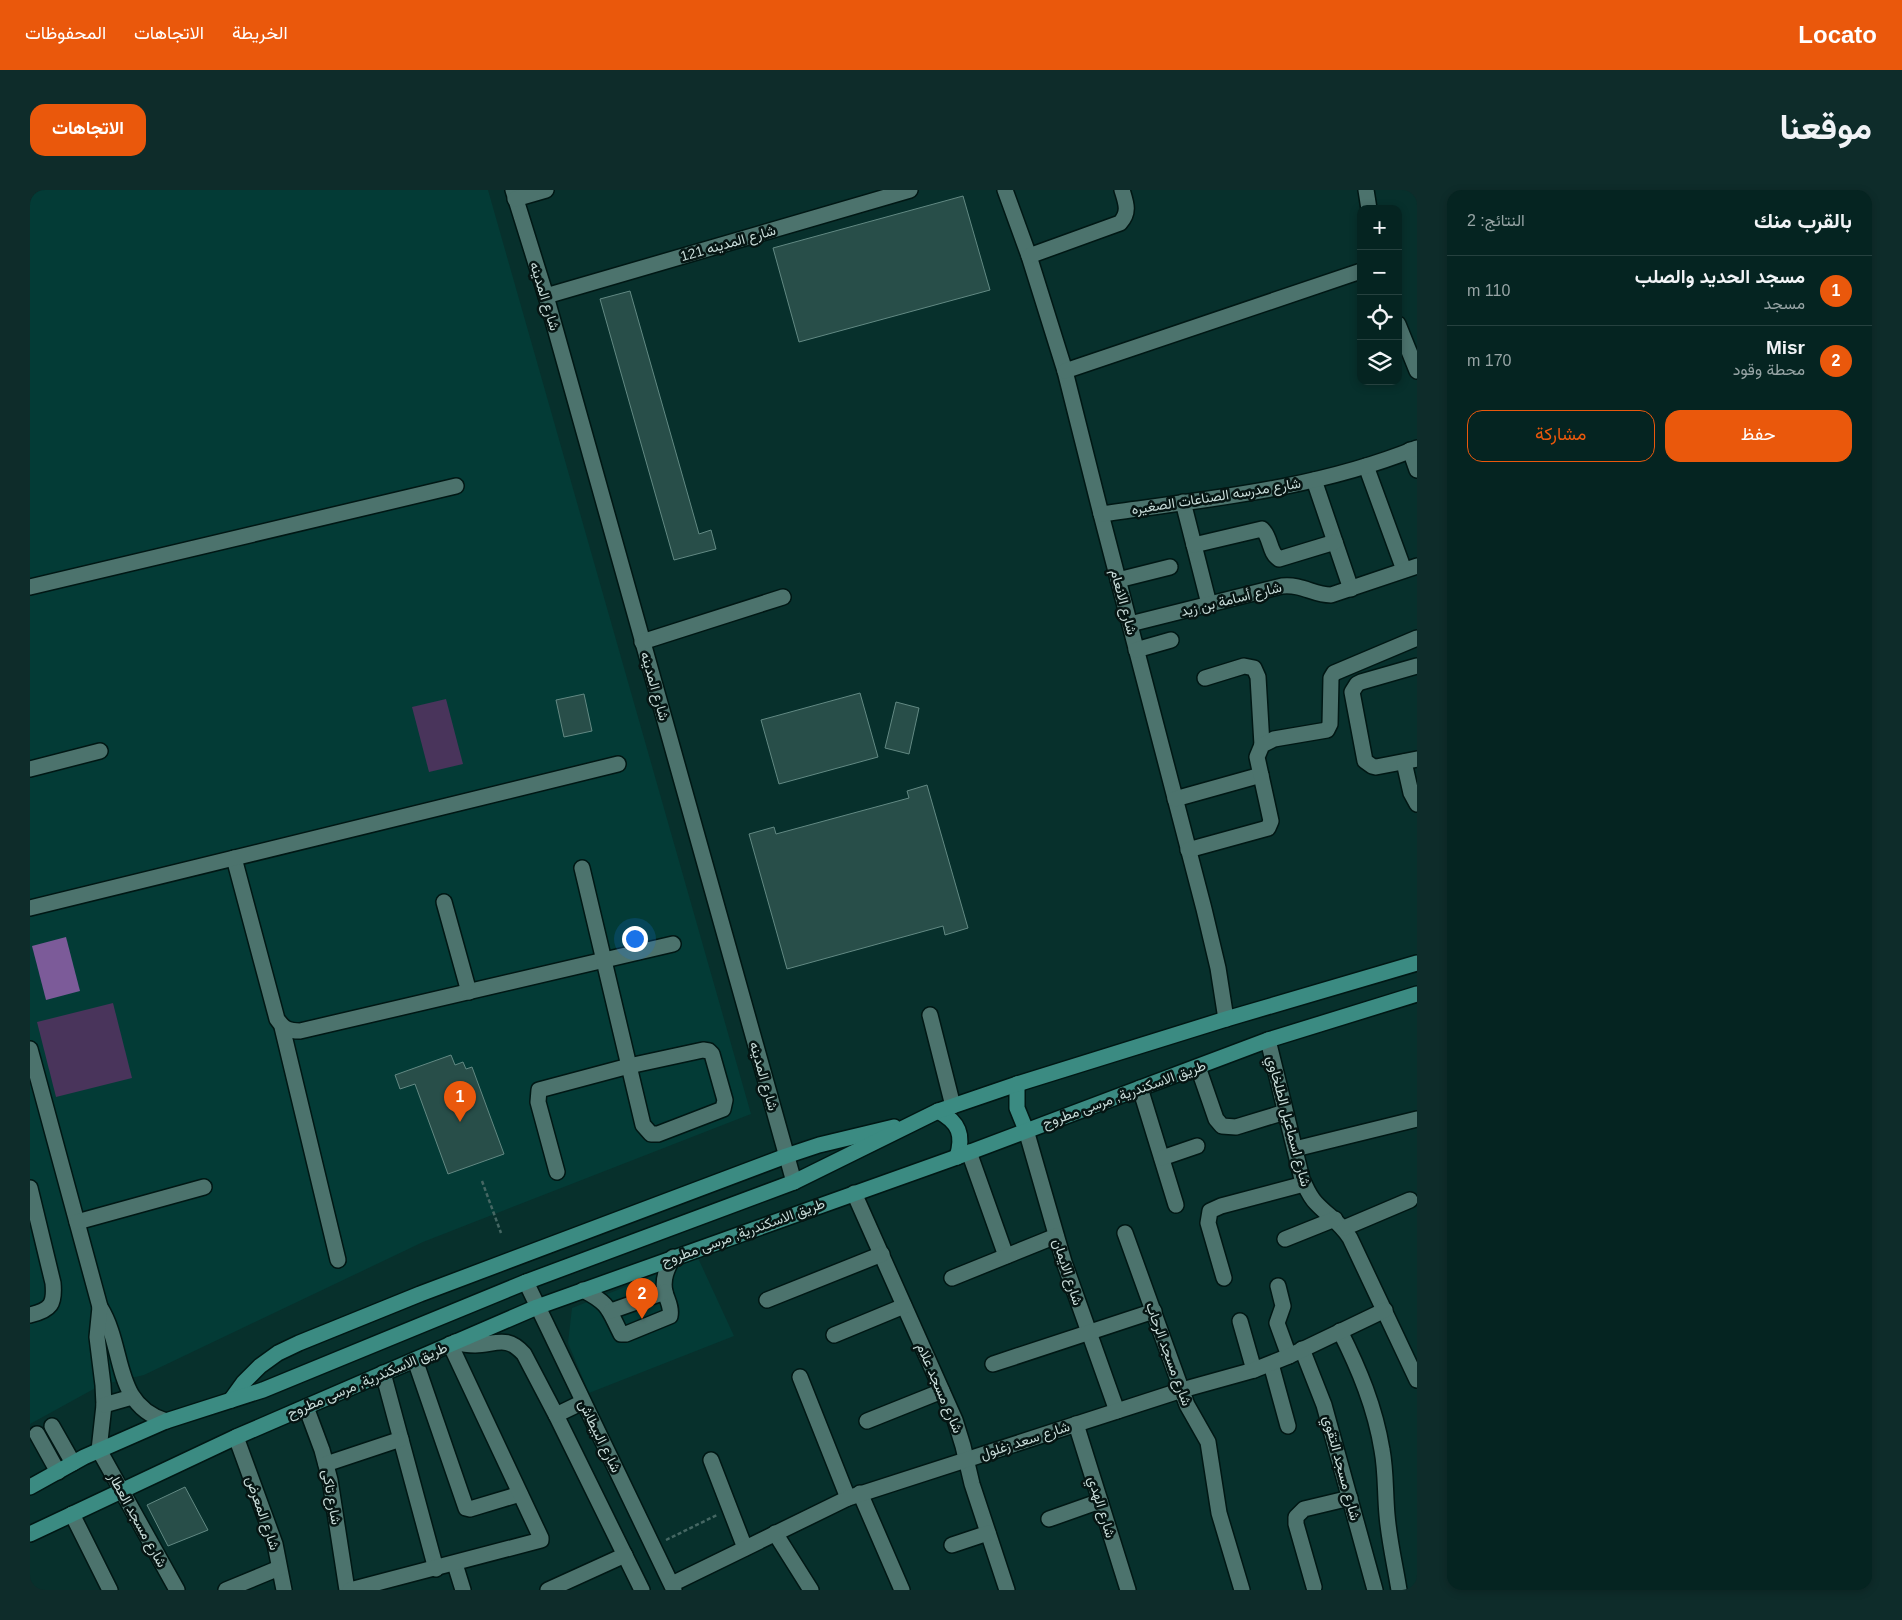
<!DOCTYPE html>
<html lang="ar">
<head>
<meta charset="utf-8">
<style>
	:root { --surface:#052421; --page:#0e2c2a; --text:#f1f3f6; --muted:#97a4a5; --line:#26413f; --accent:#ea580c }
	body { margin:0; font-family:Helvetica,Vazirmatn,sans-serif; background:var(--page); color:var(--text); direction:rtl }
	.controls { position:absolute; right:15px; top:15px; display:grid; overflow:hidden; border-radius:10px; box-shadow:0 2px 8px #0003 }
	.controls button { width:45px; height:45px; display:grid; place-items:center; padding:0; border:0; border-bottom:1px solid var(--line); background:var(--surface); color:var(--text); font:25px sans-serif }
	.you { position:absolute; left:604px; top:748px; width:18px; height:18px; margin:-12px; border:4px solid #fff; border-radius:50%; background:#1a73e8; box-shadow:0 0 0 8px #1a73e833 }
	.badge { display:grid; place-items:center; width:32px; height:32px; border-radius:50%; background:var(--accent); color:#fff; font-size:16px; font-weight:700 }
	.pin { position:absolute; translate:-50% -41px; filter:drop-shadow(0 1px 2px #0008) }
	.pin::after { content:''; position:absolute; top:26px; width:18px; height:15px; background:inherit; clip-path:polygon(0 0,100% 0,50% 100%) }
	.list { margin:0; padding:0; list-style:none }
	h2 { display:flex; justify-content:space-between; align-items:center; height:65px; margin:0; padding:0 20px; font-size:21px }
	h2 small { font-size:16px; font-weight:400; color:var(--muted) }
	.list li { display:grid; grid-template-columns:32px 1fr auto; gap:15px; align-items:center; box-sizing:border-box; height:70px; padding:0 20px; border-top:1px solid var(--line) }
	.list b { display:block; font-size:19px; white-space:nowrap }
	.list p { margin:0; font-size:16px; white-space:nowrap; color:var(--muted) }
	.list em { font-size:16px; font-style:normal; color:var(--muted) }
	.actions { display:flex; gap:10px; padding:15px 20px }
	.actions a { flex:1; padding:11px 0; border:1px solid var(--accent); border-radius:15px; text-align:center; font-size:18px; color:var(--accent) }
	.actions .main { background:var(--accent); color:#fff }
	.icon { flex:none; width:28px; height:28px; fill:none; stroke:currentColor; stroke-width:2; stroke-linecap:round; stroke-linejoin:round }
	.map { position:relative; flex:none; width:1387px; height:1400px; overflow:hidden; direction:ltr; border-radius:15px }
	header { display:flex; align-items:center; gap:30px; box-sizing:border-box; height:70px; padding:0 25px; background:var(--accent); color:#fff }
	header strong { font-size:24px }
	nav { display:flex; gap:28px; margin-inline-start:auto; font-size:18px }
	.intro { display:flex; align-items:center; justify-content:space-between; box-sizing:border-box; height:120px; padding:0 30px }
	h1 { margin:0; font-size:35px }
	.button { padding:12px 22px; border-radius:15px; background:var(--accent); color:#fff; font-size:18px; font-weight:700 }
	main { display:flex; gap:30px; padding:0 30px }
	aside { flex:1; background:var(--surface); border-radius:15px; box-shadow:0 2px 8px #0003 }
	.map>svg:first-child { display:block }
	.built { fill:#033b36 }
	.green { fill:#49345b }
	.water { fill:#7c5b99 }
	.building { fill:#284e49; stroke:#628983 }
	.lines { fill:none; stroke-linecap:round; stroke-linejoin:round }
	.minor-casing { stroke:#001714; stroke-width:18 }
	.major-casing { stroke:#001714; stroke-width:18 }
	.path { stroke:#456763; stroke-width:2.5; stroke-dasharray:4 2.5; stroke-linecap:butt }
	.minor { stroke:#4c736d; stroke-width:15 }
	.major { stroke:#3b8b82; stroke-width:15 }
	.labels { text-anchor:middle; stroke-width:5; stroke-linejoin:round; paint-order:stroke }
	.street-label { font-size:14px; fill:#c7dbd8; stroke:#061513 }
</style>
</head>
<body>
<header>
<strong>Locato</strong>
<nav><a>الخريطة</a><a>الاتجاهات</a><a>المحفوظات</a></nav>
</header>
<div class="intro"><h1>موقعنا</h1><a class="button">الاتجاهات</a></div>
<main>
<aside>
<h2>بالقرب منك<small>النتائج: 2</small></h2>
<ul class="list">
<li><span class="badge">1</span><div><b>مسجد الحديد والصلب</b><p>مسجد</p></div><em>110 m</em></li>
<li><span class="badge">2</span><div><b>Misr</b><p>محطة وقود</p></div><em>170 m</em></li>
</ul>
<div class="actions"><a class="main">حفظ</a><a>مشاركة</a></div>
</aside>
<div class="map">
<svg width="1387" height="1400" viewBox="0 0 1387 1400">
	<rect width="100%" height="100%" fill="#07302c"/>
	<!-- built -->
	<g class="built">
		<polygon points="0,0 458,0 721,924 393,1052 114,1185 71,1195 0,1234"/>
		<polygon points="668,1068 704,1146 559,1203 538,1153 542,1118"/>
	</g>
	<!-- green -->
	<g class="green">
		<polygon points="416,509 433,574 399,582 382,517"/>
		<polygon points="83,813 102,888 26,907 7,832"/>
	</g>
	<!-- water -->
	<polygon class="water" points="36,747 50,801 16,810 2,756"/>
	<!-- building -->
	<g class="building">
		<polygon points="933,6 960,100 769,152 743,58"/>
		<polygon points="600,101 669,344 681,340 686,359 644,370 570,109"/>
		<polygon points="830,503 848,567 749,594 731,530"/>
		<polygon points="554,504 562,541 534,547 526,510"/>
		<polygon points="866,512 889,518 879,564 855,558"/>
		<polygon points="897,595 938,738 915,745 913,736 757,779 719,644 744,637 746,644 879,608 877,601"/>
		<polygon points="421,865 425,875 433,872 436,879 442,877 474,964 418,984 385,894 370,899 365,885"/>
		<polygon points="155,1297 178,1340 138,1356 117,1315"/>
	</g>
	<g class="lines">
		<defs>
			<g id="minor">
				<polyline points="483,0 516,106 764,992"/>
				<polyline points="975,0 999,66 1035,181 1071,324 1174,719 1188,778 1196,829"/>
				<polyline points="1336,0 1339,19"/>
				<polyline points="485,9 516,0"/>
				<path d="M999 66 1090 33C1100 22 1096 13 1092 0"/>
				<polyline points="516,106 880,0"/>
				<polyline points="1368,134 1387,181"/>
				<polyline points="1035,181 1331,81"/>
				<polyline points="1380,260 1387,280"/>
				<polyline points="1336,276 1374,380"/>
				<polyline points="1284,290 1321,399"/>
				<polyline points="1153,312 1179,414"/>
				<path d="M1071 324C1178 309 1286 299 1387 258"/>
				<path d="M1164 355 1232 339C1241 347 1239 363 1249 369L1305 352"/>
				<polyline points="1088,390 1140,377"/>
				<polyline points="0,397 426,296"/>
				<path d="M1100 434 1252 396C1273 394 1283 405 1301 405L1387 376"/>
				<polyline points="612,452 753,407"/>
				<polyline points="1106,460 1141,450"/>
				<polyline points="1387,476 1331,492 1327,494 1322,502 1335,571 1342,576 1346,577 1387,569"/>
				<polyline points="1175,488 1214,476 1224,478 1228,487 1232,555"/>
				<polyline points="1374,572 1381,603 1387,614"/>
				<polyline points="0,579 70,561"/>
				<polyline points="1145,609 1231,585"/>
				<polyline points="1158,660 1238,638 1241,631 1227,567 1232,555 1244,549 1297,540 1300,534 1301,488 1304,483 1387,448"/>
				<path d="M204 668 247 829C254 839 258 841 270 841L643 754"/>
				<polyline points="414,712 439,802"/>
				<polyline points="0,718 588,574"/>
				<polyline points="900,825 923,916"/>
				<polyline points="252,837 308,1070"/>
				<path d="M1238 850 1272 989C1276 997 1279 1006 1286 1013 1298 1026 1310 1032 1320 1048L1387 1190"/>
				<path d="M0 859 70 1117C96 1159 82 1214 136 1231"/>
				<polyline points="1168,877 1186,929 1192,936 1206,937 1255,922"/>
				<polyline points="1110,898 1146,1015"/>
				<polyline points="996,940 1034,1072 1087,1221"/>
				<polyline points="1265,959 1387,929"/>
				<polyline points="939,962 976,1066"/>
				<polyline points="1132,968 1167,956"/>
				<polyline points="527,982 508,912 509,900 599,876 673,860 679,861 682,864 695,910 693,919 628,944 621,944 613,935 552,678"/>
				<path d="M0 998 23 1093C25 1114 21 1120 0 1125"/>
				<polyline points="824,1003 925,1230 933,1256 942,1294 977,1400"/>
				<polyline points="47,1032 174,997"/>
				<polyline points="1314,1038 1380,1010"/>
				<polyline points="1095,1043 1157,1215 1178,1252 1189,1323 1212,1400"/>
				<polyline points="1255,1049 1305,1029"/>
				<polyline points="922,1088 1026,1046"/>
				<polyline points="1194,1088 1178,1033 1180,1021 1191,1016 1274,994"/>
				<polyline points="496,1092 644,1400"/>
				<polyline points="1248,1096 1253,1116 1247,1133 1259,1166"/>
				<path d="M553 1100C580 1114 578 1119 591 1144H596L640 1126C642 1117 637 1110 635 1102 632 1089 637 1079 643 1067"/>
				<polyline points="737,1110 852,1064"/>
				<polyline points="70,1117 67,1147 73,1195 74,1215 69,1260 147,1400"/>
				<polyline points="581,1121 635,1102"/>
				<polyline points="1210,1131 1224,1180"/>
				<path d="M1310 1141C1329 1179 1345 1217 1352 1260 1356 1281 1355 1303 1357 1325 1359 1350 1365 1375 1369 1400"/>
				<polyline points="804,1145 874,1116"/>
				<path d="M425 1152C432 1154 438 1155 445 1155 467 1154 477 1145 494 1164L526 1225 612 1400"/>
				<polyline points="1272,1159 1294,1215 1345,1400"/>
				<polyline points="385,1170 436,1318 440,1319 490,1304"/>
				<polyline points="963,1174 1124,1121"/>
				<polyline points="1241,1174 1258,1236"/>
				<polyline points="353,1183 406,1379"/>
				<polyline points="770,1187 818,1308"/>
				<polyline points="74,1215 102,1207"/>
				<polyline points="276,1217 292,1260 300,1290 317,1400"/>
				<polyline points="526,1225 553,1212"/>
				<polyline points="837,1231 912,1201"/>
				<polyline points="1046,1234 1098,1400"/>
				<polyline points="22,1236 43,1273"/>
				<polyline points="7,1244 28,1282"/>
				<polyline points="206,1247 245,1354 254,1400"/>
				<polyline points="681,1270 715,1358"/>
				<polyline points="296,1274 371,1249"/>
				<polyline points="830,1303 872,1400"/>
				<polyline points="42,1324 80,1400"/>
				<polyline points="1019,1329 1070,1311"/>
				<polyline points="745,1343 781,1400"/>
				<polyline points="922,1355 958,1343"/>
				<polyline points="425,1374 433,1400"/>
				<polyline points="642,1394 818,1308 1152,1200 1224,1180 1259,1166 1355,1120"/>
				<polyline points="1284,1397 1266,1334 1266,1327 1274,1319 1320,1308"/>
				<polyline points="196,1400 249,1378"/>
				<polyline points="320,1400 511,1350 511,1348 420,1154"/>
				<polyline points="518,1400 595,1365"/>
			</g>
			<g id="major">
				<polyline points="987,894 987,918 996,940"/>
				<path d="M908 921C929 932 934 945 927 967"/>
				<polyline points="201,1210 214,1192 230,1176 248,1163 269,1153 390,1104 756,966 789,955 864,937"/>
				<polyline points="0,1297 54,1267 136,1231 233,1200 496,1092 764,992 908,921 987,894 1196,829 1387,773"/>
				<polyline points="0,1344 206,1247 507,1117 927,967 1238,850 1387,804"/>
			</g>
		</defs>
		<!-- minor casing -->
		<use href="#minor" class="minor-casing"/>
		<!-- major casing -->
		<use href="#major" class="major-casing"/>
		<!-- path -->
		<g class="path">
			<polyline points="452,991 471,1043"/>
			<polyline points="636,1350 687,1325"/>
		</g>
		<!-- minor -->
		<use href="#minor" class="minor"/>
		<!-- major -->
		<use href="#major" class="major"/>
	</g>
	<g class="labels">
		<!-- street labels -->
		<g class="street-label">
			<text transform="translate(698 53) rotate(-16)" y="5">شارع المدينه 121</text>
			<text transform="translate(515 106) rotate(73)" y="5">شارع المدينه</text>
			<text transform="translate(1186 306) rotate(-9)" y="5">شارع مدرسه الصناعات الصغيره</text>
			<text transform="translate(1201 409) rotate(-14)" y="5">شارع أسامة بن زيد</text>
			<text transform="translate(1094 412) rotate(75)" y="5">شارع الانعام</text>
			<text transform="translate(625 496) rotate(74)" y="5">شارع المدينه</text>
			<text transform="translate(734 886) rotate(74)" y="5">شارع المدينه</text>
			<text transform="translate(1094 904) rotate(-20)" y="5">طريق الاسكندرية, مرسى مطروح</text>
			<text transform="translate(1259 931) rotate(75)" y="5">شارع اسماعيل الطلخاوي</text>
			<text transform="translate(713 1042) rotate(-20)" y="5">طريق الاسكندرية, مرسى مطروح</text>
			<text transform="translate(1038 1082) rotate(72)" y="5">شارع الايمان</text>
			<text transform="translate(1139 1164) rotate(70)" y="5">شارع مسجد الرحاب</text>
			<text transform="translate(337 1190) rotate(-23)" y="5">طريق الاسكندرية, مرسى مطروح</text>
			<text transform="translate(910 1198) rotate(67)" y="5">شارع مسجد علام</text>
			<text transform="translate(570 1246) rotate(64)" y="5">شارع البيطاش</text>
			<text transform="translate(995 1250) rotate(-18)" y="5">شارع سعد زغلول</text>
			<text transform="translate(1312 1278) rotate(75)" y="5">شارع مسجد التقوي</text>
			<text transform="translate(302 1307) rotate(80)" y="5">شارع تاكى</text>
			<text transform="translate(1072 1317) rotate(73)" y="5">شارع الهدي</text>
			<text transform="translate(233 1323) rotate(71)" y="5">شارع المعرض</text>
			<text transform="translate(108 1330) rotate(61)" y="5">شارع مسجد العطار</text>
		</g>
	</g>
</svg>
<div class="controls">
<button>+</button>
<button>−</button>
<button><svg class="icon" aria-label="locate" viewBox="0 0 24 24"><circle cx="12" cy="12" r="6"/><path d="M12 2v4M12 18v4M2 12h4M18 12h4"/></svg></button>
<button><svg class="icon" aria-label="layers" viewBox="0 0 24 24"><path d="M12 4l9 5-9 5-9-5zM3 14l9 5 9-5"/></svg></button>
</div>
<div class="you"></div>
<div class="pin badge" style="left:430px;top:932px">1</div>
<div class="pin badge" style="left:612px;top:1129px">2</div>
</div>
</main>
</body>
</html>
